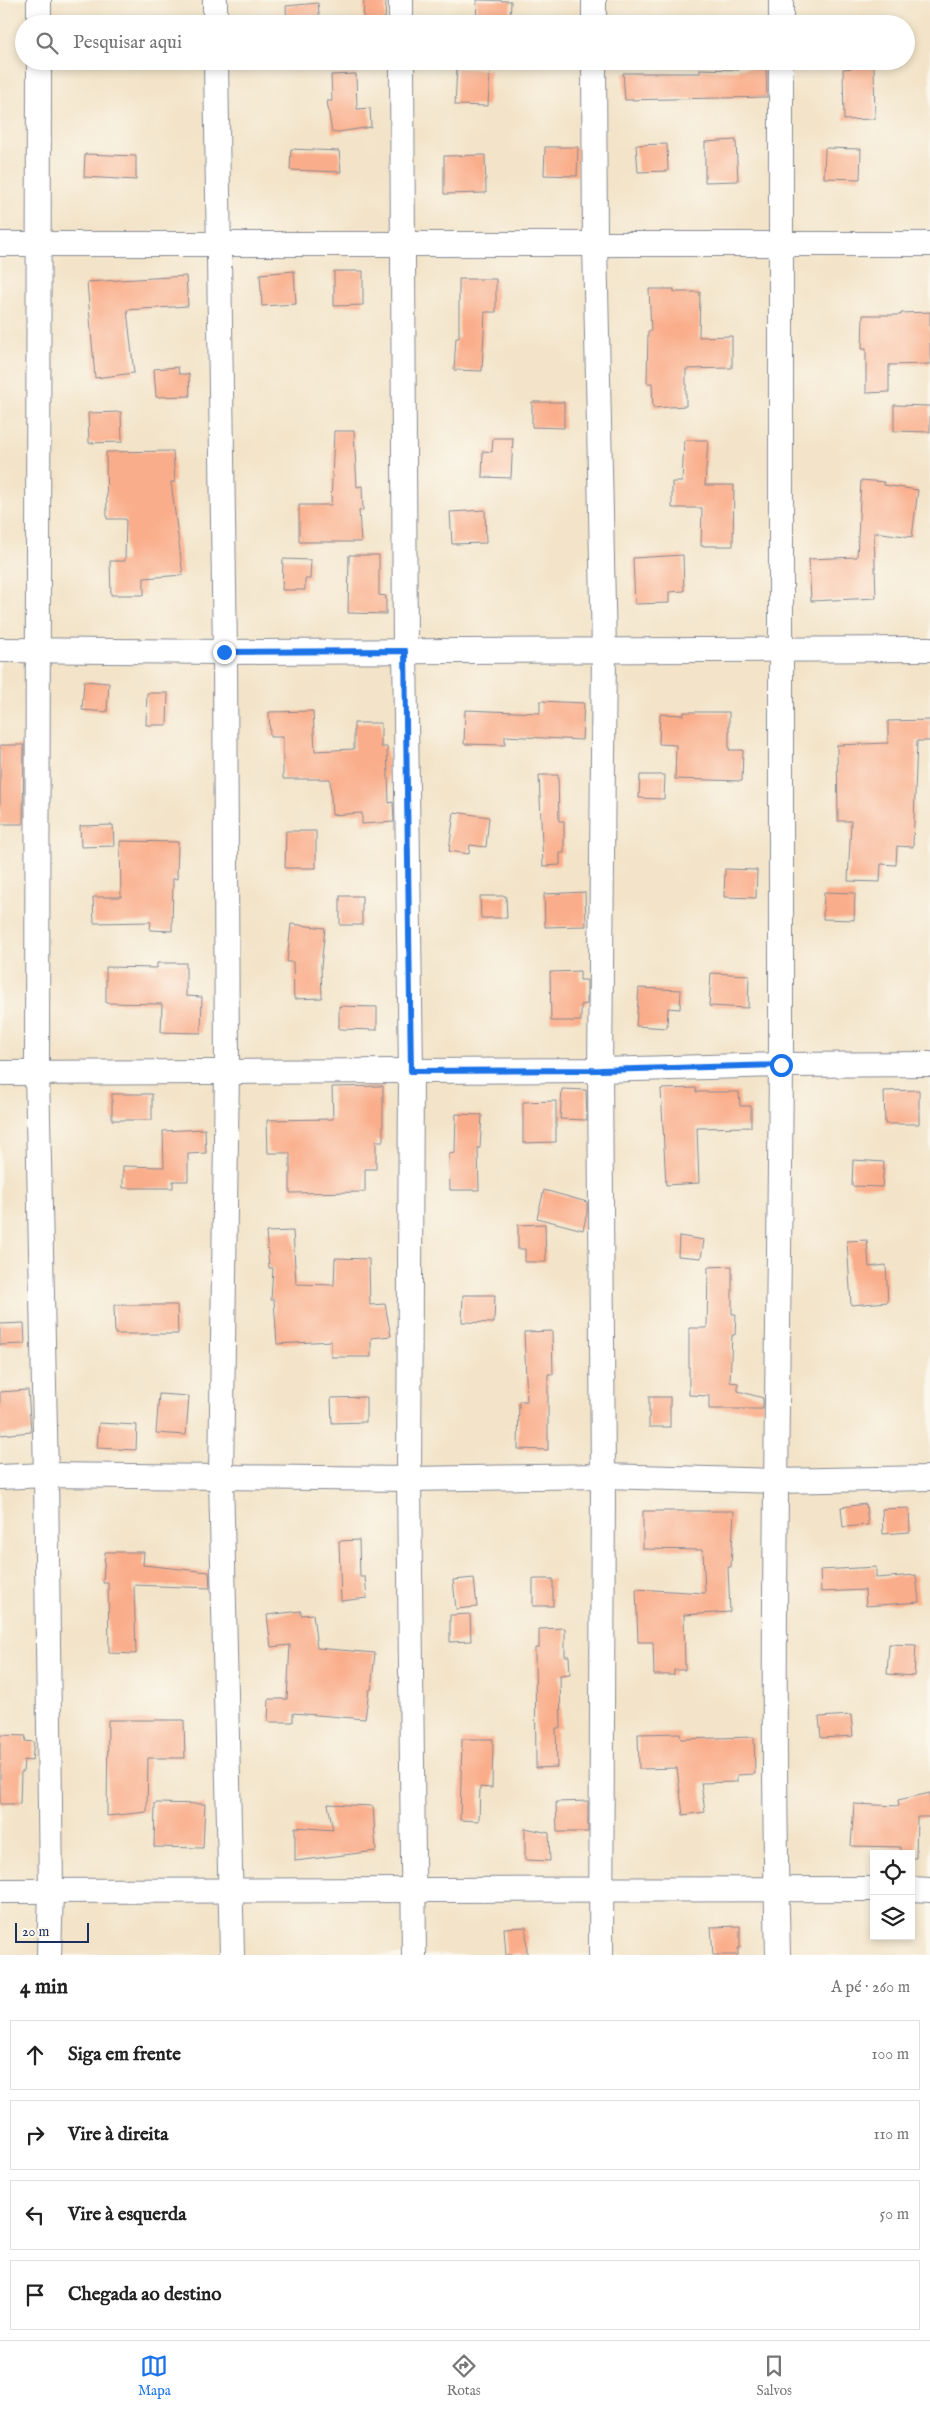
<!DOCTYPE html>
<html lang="pt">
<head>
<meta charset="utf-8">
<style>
	:root { --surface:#fff; --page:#f6f6f6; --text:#222; --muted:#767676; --line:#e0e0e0; --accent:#1a73e8 }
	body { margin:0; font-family:"IM FELL English",serif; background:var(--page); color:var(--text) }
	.controls { position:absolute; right:15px; bottom:15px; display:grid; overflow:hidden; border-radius:0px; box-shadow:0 2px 8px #0003 }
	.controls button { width:45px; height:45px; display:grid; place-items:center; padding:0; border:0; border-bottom:1px solid var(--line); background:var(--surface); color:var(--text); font:25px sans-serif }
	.scale { position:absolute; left:15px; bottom:12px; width:74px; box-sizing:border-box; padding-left:5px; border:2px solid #1b2f5e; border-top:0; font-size:14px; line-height:18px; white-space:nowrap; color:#1b2f5e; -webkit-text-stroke:4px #fbf7ec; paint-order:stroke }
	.stop { position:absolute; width:15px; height:15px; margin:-11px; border:4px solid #1a73e8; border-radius:50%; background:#fff }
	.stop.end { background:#1a73e8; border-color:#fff; box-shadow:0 1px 5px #0008 }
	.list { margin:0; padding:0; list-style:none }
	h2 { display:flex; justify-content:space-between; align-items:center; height:65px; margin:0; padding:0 20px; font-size:21px }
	h2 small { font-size:16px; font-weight:400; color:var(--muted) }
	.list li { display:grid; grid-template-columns:32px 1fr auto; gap:15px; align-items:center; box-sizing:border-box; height:70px; margin:0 10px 10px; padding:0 10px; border:1px solid var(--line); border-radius:0px }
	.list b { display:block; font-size:19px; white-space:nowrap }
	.list em { font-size:16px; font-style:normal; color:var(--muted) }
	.icon { flex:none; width:28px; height:28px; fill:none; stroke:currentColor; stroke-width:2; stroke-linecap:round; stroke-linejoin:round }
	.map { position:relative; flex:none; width:930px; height:1955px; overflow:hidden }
	.search { position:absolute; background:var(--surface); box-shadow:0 2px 8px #0003; left:15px; right:15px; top:15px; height:55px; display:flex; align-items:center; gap:12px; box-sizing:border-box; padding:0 18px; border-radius:28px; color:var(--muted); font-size:19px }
	.sheet { height:385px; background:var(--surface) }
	nav { display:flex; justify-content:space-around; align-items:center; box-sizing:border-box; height:70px; border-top:1px solid var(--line); background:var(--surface); font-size:14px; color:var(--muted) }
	nav a { display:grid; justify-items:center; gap:2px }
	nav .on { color:var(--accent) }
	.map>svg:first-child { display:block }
	.building { fill:#faad8a }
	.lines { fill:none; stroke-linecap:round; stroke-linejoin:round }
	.street-casing { stroke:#878a94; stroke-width:26 }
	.street { stroke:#fff; stroke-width:24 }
	.route { stroke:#1a73e8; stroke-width:6 }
</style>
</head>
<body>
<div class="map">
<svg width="930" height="1955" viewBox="0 0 930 1955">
	<rect width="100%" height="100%" fill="#fbf7ec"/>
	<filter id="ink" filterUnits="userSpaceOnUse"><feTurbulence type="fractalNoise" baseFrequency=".02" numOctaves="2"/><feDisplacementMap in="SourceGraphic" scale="10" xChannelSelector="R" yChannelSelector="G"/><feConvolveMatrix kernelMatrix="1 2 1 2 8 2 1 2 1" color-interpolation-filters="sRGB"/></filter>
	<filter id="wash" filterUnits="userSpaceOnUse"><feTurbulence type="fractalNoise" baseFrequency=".0096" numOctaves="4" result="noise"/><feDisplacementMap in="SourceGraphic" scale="20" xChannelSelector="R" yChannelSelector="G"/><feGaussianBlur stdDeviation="1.12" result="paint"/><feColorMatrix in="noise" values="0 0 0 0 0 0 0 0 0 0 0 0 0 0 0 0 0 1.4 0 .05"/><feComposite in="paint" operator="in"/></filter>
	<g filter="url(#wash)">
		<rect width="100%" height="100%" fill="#f3e4c9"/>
		<g id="blocks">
			<!-- building -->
			<g class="building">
				<polygon points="364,0 386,0 385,24 363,24"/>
				<polygon points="477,0 511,1 510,24 476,24"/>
				<polygon points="318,3 320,24 287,24 286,6"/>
				<polygon points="874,65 875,119 844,120 843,69"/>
				<polygon points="457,68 490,70 488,106 455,105"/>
				<polygon points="739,68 766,68 767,97 625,100 623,73 700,73 700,69 739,70"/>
				<polygon points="356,74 357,109 370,108 371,127 332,133 327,101 332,101 331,75"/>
				<polygon points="736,140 738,181 705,182 705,142"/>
				<polygon points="667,144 668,171 638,172 636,145"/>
				<polygon points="545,147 578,147 577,176 544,175"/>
				<polygon points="825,148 861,149 860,179 824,178"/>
				<polygon points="291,149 339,151 341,172 290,170"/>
				<polygon points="85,154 136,156 136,180 84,177"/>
				<polygon points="485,155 486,193 444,194 444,156"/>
				<polygon points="294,271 296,304 262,306 260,274"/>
				<polygon points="334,271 363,271 363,305 334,306"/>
				<polygon points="186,276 188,306 127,310 134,373 95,378 87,282"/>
				<polygon points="459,279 496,279 496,312 485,312 482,371 454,370 456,338 459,338"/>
				<polygon points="649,289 674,289 674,292 700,292 699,337 732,336 732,368 686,369 686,406 653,408 652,383 647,383 648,331 651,331"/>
				<polygon points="930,312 930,364 889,365 889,392 866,393 866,349 862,349 863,315 901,315 901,313"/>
				<polygon points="178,367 179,374 189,374 190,396 156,397 154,369"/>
				<polygon points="532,402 564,402 564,428 532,427"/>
				<polygon points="894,405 930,406 930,432 894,431"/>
				<polygon points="121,412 122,442 89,443 88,413"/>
				<polygon points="334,431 354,431 357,487 362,486 363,510 359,511 361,542 299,542 299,505 331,505"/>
				<polygon points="493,438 513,438 511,478 482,477 483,451 492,452"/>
				<polygon points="684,440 708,440 705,485 734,485 733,546 701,546 702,508 672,508 672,482 682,482"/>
				<polygon points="173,451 175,482 171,482 183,575 144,578 144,595 111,595 110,561 125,561 126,519 107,519 106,452"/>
				<polygon points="861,480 884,482 884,485 918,490 912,537 874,532 876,598 811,601 809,559 857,557"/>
				<polygon points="485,510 486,543 452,544 450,512"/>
				<polygon points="349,555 379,555 379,595 386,596 386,614 348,613"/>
				<polygon points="683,555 684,591 669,592 669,603 635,604 633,558"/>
				<polygon points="283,559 311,560 310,579 305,579 305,590 282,590"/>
				<polygon points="84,681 109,683 107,712 82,710"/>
				<polygon points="147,693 168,693 167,725 146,725"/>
				<polygon points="540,701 584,703 582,740 505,736 505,745 464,744 465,710 540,713"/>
				<polygon points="313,711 315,751 354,749 354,723 381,723 381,747 387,747 389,803 393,802 394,822 362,824 362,813 332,815 330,779 283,779 283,737 270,737 269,712"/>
				<polygon points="684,712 729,712 729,750 743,750 742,781 675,779 676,745 659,744 660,714 684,715"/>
				<polygon points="930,720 930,741 917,741 913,847 897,846 896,865 881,864 880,882 848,881 851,821 838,821 837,745 888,743 888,721"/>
				<polygon points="0,745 24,745 23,824 0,824"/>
				<polygon points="539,775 558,775 559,821 564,821 564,853 560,853 560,865 543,866"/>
				<polygon points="640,775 665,775 664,799 639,798"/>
				<polygon points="454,812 489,817 486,847 470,845 469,854 449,851"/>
				<polygon points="113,825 114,846 81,847 80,826"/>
				<polygon points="286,831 316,831 316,868 285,868"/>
				<polygon points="120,841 178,842 177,879 173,878 172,931 150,930 151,922 94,923 93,897 121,897"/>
				<polygon points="725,869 757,870 756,898 724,897"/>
				<polygon points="585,892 586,926 545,927 544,894"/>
				<polygon points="824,892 855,893 854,920 823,919"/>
				<rect x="340" y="896" width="22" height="29"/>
				<polygon points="480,896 506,896 507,918 481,918"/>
				<polygon points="291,924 325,928 321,966 322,998 294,999 293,962 287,962"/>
				<polygon points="157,963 186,963 186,996 202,997 201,1033 161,1032 162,1004 106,1003 106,967 157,968"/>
				<polygon points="580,971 580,980 587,980 587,1004 581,1005 581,1021 551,1021 550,972"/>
				<polygon points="711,973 749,975 748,1008 709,1006"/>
				<polygon points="639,988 681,990 680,1009 668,1008 667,1028 636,1026"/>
				<polygon points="339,1006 377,1007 377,1030 339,1029"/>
				<polygon points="383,1086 383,1141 376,1141 376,1169 365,1169 365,1192 290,1193 290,1153 268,1153 267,1120 333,1119 332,1087"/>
				<polygon points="696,1088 696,1092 739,1092 740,1106 751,1106 751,1127 697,1128 699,1183 666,1185 661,1089"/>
				<polygon points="562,1089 586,1090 587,1120 560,1119"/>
				<polygon points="919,1090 919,1124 885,1124 884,1091"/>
				<rect x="112" y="1094" width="40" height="26"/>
				<polygon points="556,1101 556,1142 523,1143 523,1102"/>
				<polygon points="456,1114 482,1115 480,1148 478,1148 479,1190 450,1190 449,1154 455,1153"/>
				<polygon points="205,1129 206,1153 188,1154 188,1181 173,1181 173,1188 123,1188 123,1166 164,1167 163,1131"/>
				<polygon points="853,1160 884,1162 882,1187 852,1186"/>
				<polygon points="544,1190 587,1202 587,1213 583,1230 537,1218"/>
				<polygon points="545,1224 546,1262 525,1262 525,1249 518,1249 518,1225"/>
				<polygon points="293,1231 296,1284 334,1285 335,1258 369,1259 370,1305 385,1304 391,1336 371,1338 371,1357 331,1357 331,1341 277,1344 274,1300 271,1300 273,1268 269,1268 266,1232"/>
				<polygon points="679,1236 704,1240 701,1258 678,1256"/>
				<polygon points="867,1240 869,1267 886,1265 888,1302 851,1305 847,1241"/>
				<polygon points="732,1266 732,1314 736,1314 735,1335 732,1335 730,1382 738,1383 738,1391 763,1398 763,1409 709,1409 709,1396 689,1395 689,1328 707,1328 708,1267"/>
				<polygon points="463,1295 495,1295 494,1323 462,1322"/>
				<polygon points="114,1305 177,1305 178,1334 115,1334"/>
				<polygon points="24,1323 25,1344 0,1345 0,1324"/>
				<polygon points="552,1331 553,1374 548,1374 548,1450 518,1449 519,1401 527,1401 524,1332"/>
				<polygon points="28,1390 31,1432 0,1435 0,1392"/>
				<polygon points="159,1394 189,1396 186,1435 156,1433"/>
				<polygon points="366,1397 366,1422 332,1423 331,1398"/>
				<rect x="649" y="1397" width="21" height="30"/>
				<polygon points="99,1423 137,1425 136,1450 97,1448"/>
				<polygon points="866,1504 868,1525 843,1527 841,1507"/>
				<polygon points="909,1508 910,1532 883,1534 882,1509"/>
				<polygon points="643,1511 734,1511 731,1567 728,1567 730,1612 684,1615 685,1670 674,1670 674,1675 654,1675 653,1642 638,1642 636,1589 705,1593 703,1550 643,1549"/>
				<polygon points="359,1540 360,1577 365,1577 367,1598 341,1601 339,1541"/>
				<polygon points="105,1552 144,1552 143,1565 209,1572 210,1588 134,1585 136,1654 109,1653 108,1583 103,1583"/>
				<polygon points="876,1567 876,1578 916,1575 919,1602 866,1606 865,1590 821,1592 820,1570"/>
				<polygon points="474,1578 477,1607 456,1609 453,1580"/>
				<rect x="533" y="1579" width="20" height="27"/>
				<polygon points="301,1611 301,1615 313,1614 317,1648 375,1653 371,1690 369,1690 365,1719 293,1713 293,1722 268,1722 269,1699 287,1699 290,1645 271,1647 267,1615"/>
				<polygon points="470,1614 471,1641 450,1642 450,1615"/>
				<polygon points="565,1628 565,1656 569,1656 570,1674 560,1675 561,1728 556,1728 557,1767 536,1768 535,1648 539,1648 539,1629"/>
				<polygon points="889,1644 916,1645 914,1676 887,1674"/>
				<polygon points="851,1715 853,1736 821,1738 819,1717"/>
				<polygon points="108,1720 184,1720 185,1758 148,1758 147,1812 107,1816"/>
				<polygon points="680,1733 681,1739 754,1737 755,1774 737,1775 737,1782 701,1783 705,1812 683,1815 677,1768 639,1769 638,1734"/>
				<polygon points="0,1735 26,1736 25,1741 34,1742 32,1761 24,1760 23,1772 21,1772 20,1804 0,1804"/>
				<polygon points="462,1739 493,1739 492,1788 480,1787 479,1821 460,1820"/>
				<polygon points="930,1793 930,1817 917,1817 916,1858 911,1858 911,1854 901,1854 901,1847 851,1846 854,1804 899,1806 898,1800"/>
				<polygon points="588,1801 588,1832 557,1832 556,1802"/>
				<polygon points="155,1803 205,1804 203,1848 154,1847"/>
				<polygon points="328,1804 373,1806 376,1851 295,1861 295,1827 333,1830"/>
				<polygon points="525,1828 549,1833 550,1861 525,1860"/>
				<polygon points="740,1926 740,1948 738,1948 738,1955 713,1955 711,1927"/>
				<polygon points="526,1927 527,1955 506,1955 504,1928"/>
			</g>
		</g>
	</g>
	<g filter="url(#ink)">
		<use href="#blocks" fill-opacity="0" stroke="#878a94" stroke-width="1"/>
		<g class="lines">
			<defs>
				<g id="street">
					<polyline points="39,0 39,24"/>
					<polyline points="215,0 215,24"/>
					<polyline points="401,0 401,24"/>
					<polyline points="594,0 594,24"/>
					<polyline points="781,24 781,0"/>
					<polyline points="39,61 37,1073 46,1475 51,1891 49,1955"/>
					<polyline points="216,61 225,652 227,1072 221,1477 232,1955"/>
					<polyline points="402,61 405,651 411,1071 409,1479 414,1955"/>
					<polyline points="594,61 595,244 604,650 600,1070 603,1476 601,1955"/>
					<polyline points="0,244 930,244"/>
					<polyline points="0,650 225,652 930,649"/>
					<polyline points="0,1073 600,1070 781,1065 930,1064"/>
					<polyline points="0,1477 46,1475 409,1479 603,1476 775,1481 930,1478"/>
					<polyline points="911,1889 930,1890"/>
					<polyline points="0,1891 874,1889"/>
					<path d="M778 1955C770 1657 779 1359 781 1061 783 727 780 394 781 61"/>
				</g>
			</defs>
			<!-- street casing -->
			<use href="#street" class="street-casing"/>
			<!-- street -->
			<use href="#street" class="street"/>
		</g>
	</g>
	<g class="lines" filter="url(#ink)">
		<!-- route -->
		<polyline class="route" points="224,652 405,651 411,1071 600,1070 781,1065"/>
	</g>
</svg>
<div class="controls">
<button><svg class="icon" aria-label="locate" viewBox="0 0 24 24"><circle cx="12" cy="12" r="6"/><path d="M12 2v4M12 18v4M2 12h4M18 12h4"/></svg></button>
<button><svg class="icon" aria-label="layers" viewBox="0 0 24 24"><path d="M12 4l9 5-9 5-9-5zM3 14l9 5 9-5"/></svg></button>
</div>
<div class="scale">20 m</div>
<div class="stop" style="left:781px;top:1065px"></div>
<div class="stop end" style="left:224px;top:652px"></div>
<div class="search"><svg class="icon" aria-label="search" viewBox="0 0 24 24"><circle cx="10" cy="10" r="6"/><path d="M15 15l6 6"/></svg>Pesquisar aqui</div>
</div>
<section class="sheet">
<h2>4 min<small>A pé · 260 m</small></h2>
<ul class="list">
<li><svg class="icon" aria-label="ahead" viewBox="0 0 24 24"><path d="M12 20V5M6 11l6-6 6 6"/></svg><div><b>Siga em frente</b></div><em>100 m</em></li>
<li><svg class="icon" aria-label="right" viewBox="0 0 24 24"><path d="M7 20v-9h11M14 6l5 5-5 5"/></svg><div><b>Vire à direita</b></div><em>110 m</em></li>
<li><svg class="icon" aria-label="left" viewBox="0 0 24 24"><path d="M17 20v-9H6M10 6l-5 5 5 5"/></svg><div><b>Vire à esquerda</b></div><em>50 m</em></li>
<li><svg class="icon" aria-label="arrive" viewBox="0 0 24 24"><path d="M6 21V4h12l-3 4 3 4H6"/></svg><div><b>Chegada ao destino</b></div></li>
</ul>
</section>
<nav>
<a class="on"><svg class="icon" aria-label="map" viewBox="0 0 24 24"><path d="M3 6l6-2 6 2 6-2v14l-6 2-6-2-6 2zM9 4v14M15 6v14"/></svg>Mapa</a>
<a><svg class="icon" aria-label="directions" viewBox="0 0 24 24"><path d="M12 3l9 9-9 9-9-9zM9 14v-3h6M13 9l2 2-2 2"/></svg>Rotas</a>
<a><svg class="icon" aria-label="saved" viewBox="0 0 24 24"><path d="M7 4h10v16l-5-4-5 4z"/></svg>Salvos</a>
</nav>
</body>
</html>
